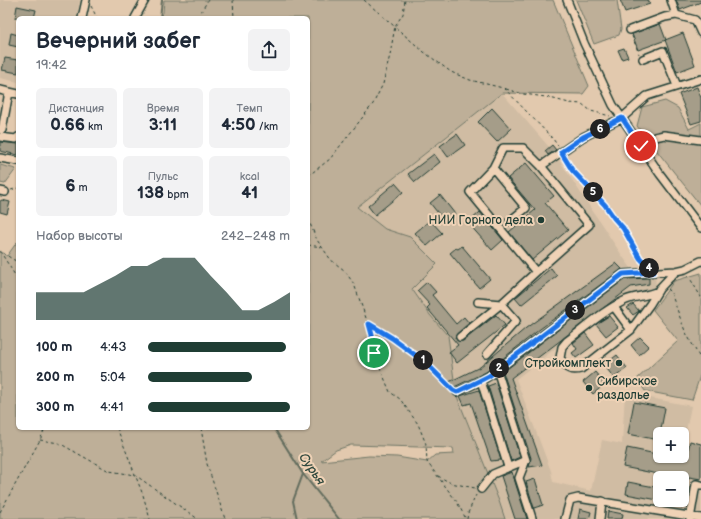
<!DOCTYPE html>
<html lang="ru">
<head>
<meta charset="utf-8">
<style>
  :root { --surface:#fff; --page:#f2f2f3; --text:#1f2937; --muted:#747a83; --accent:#1f3d34 }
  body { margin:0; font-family:"Balsamiq Sans",sans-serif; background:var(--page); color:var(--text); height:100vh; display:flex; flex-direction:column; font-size:15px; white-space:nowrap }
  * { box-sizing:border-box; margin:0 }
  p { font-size:13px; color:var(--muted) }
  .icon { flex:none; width:22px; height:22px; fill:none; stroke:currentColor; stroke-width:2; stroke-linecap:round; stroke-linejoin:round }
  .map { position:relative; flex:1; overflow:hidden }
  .side { position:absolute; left:16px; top:16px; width:294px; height:414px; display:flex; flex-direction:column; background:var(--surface); border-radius:6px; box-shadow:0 1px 3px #0004 }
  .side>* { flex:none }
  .buttons { position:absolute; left:653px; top:427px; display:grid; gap:8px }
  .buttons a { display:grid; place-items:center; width:36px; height:36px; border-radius:6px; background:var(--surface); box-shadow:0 1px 3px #0004; font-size:20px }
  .pin { position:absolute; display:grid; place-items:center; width:34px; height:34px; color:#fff; margin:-17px; border:2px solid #fff; border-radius:50%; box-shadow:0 1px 4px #0007 }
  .km { position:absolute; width:20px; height:20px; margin:-10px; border-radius:50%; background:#222; color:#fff; font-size:11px; line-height:20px; text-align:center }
  .round { display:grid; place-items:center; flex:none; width:42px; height:42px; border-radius:6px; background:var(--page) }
  .overview { display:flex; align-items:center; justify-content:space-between; height:68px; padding:0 20px }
  h1 { font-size:22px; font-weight:700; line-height:30px }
  .metrics { display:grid; grid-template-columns:repeat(3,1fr); gap:6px; height:68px; padding:4px 20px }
  .metrics div { display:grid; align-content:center; border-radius:6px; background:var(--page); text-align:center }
  .metrics b { font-size:17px; font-weight:700 }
  .metrics small { font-size:11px; font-weight:400 }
  .metrics p { font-size:11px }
  .chart { height:112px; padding:8px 20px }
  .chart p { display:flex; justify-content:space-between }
  .chart svg { width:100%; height:72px; margin-top:4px; fill:var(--accent); opacity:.7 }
  ul { padding:0 20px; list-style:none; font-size:13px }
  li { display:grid; grid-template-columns:64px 48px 1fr; align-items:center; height:30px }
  li i { height:10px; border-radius:5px; background:var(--accent) }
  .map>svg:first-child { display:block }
  .built { fill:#d0bca3; fill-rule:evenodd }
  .green { fill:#beaf98; stroke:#6e7666; fill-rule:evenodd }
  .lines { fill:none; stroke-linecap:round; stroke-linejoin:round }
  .stream { stroke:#626c5d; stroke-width:2 }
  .building { fill:#a59d89; stroke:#1f3d34 }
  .minor-casing { stroke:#1f3d34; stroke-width:10 }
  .path { stroke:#1f3d34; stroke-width:1; stroke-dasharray:3 3; stroke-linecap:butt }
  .minor { stroke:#efd2b6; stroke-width:7 }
  .route-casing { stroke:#fff; stroke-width:8 }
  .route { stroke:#1a73e8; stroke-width:5 }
  .poi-dot { fill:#1f3d34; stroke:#efd2b6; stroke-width:1.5 }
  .labels { text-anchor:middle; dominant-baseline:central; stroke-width:4; stroke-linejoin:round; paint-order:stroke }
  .poi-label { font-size:12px; fill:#1f3d34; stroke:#efd2b6; text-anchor:end }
  .water-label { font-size:13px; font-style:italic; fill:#30493e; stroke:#efd2b6 }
</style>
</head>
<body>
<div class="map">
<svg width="701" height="519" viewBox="0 0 701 519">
  <rect width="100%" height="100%" fill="#e2c9ae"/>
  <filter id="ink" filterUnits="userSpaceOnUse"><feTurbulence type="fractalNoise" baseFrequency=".025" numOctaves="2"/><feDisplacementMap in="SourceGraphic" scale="8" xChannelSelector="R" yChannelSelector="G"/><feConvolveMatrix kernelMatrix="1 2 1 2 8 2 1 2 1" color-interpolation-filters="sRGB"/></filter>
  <g filter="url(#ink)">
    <path class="built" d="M0 0H80L77 18H18V82L0 78Z
      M502 93 549 147 552 145 558 152 555 154 623 257 634 272 655 270 656 290 642 294H632L623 296 516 379 551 471 553 482 591 491 602 440 622 444 625 393 691 406 684 441 701 444V519H505L499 501 456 394 448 336 430 315 412 289 410 237 385 229 357 207ZM660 434H682V456H660ZM660 478H682V500H660Z"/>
    <path class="green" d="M164 0H553L589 86 583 94 502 93 357 207 385 229 410 237 437 264 412 289 430 315 448 336 456 394 499 501 505 519H0V251L7 256 17 242 18 428H308V18H158L163 13ZM351 445 453 448 454 454 435 455 427 462 397 457 369 456 321 461 336 450Z
      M576 0H617L621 29 619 35 594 44Z
      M665 101 678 108 689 129 701 123V206L637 126 642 107Z
      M0 165 16 169 5 184 0 183Z
      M701 273V373L692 400 645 391 637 379 678 341 653 310 674 281Z"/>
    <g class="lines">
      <path class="stream" d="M160 18 162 0
        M274 428 303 474 339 519
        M297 519 293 501 303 474"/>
    </g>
    <path class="building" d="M620 0H648L650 4 625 12Z
      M676 0H701V2L680 10Z
      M17 6 36 10 34 18H15Z
      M660 24 666 40 638 50 632 34Z
      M11 33 18 35V47L9 45Z
      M683 33 695 65 677 72 665 40Z
      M624 48 628 57 622 59 618 50Z
      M5 58 18 60V73L2 70Z
      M697 87 701 98V121L691 124 679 94Z
      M492 108 511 129 497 142 478 122Z
      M457 134 465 145 448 157 440 146Z
      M0 142 18 144V155L0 151Z
      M552 145 556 150 548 155 545 151Z
      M434 154 440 162 415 182 408 174Z
      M526 163 554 196 545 203 568 230 532 260 509 232 535 210 508 178Z
      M395 183 403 192 375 215 368 206Z
      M440 195 455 214 445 222 430 203Z
      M2 200 10 202 7 214 0 212V201Z
      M480 212 503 240 492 250 468 223Z
      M430 220 442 233 427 246 415 233Z
      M462 246 490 279 479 288 450 253 456 248 458 249Z
      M616 263 622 269 540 329 486 372 452 388 449 382 480 367 526 328Z
      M551 268 557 276 521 305 515 298Z
      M649 278V284L631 287 511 378 542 465 529 467 531 458 503 372 625 279Z
      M427 282 436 292 432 295 456 324 464 317 469 323 456 335 455 338 458 341H463L496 315 505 325 457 363 449 352 458 345 427 308 430 305 417 291Z
      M633 304 639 311 633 315 627 308Z
      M609 316 618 327 606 336 596 324Z
      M585 333 594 345 576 358 572 353 577 349 573 343Z
      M640 337 649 346 639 355 631 345Z
      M617 355 627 368 614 378 604 365Z
      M595 372 605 384 593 394 583 382Z
      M496 383 520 457 511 461 488 386Z
      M479 390 501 460 491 461 471 403 464 405 460 396Z
      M634 402 665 408 659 440 628 434Z
      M690 441 701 444V479L689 477 688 480 623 467 627 448 686 460Z
      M512 472 516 485 527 519H515L501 476Z
      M535 479 543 505 534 508 526 482Z
      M628 482 660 488 658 500 626 494Z
      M580 509 591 512 589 519H578Z
      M608 511 623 514 622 519H607Z"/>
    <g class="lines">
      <defs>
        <path id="minor" d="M567 0 584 43 613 105 660 174 701 228
          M671 0 676 15 695 20 701 33
          M82 18 86 0
          M135 18 145 0
          M630 30 665 17 676 15
          M643 59 663 51 677 86
          M0 90 18 94
          M0 129 2 130 9 92
          M0 137 16 139 18 137
          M641 145 655 137 664 135 701 140
          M0 158 18 161
          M541 166 523 148H503L493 168 470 192 536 272 589 225 541 166 583 137 622 118 647 96 701 79
          M493 168 526 208 510 221
          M0 191 5 192
          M658 291C648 296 636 296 626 300 604 310 586 327 567 341L562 347 560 358C566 367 568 372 581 369L631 330 650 304 658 291 659 289 676 271
          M614 307 631 330
          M460 337 501 304 478 302
          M487 354 516 321 501 304 536 272
          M497 370 526 460 519 478 532 518
          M457 392 481 381
          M508 467 481 381 489 376 623 274 676 271 685 269 701 261
          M481 489 493 474 526 460
          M565 519 570 500 578 498 701 518
          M600 519 602 501
          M690 519 696 484 701 485"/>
      </defs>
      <use href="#minor" class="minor-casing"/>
      <path class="path" d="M233 0 234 18
        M364 0 424 52 451 72 470 80 503 88
        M91 6 97 18
        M200 18 201 12 208 0
        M632 36 639 54
        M504 88 553 139 558 146
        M506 89 523 94 546 97 569 103 582 104 591 111 610 116
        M565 157C576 175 592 188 605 204 611 212 616 219 622 226 632 238 636 254 647 266
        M308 176 330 159 373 104 383 84 390 55 395 26 403 14 405 0
        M11 190 18 188
        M308 219 317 240 331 260 344 270 354 284 372 335 374 353 390 392 400 399 418 424 426 444 427 462 457 502 466 519
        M308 245 322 247
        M0 251 18 280
        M3 253 14 260 18 261
        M688 275 701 297
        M667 289 671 293 685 331 701 360
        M369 324 392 338 426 363 451 388
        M117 428 143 495 150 519
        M201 428 207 464 225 519
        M40 440 59 443 109 471 135 475 198 519
        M438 476 451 483 475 488
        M0 512 40 440 45 428
        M467 519 468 513 476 495"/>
      <use href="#minor" class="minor"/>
    </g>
  </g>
  <g class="lines" filter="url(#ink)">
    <defs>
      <path id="route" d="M374 353 372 335 369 324 392 338 426 363 453 390 457 392 489 376 623 274 653 272 640 258 623 228 614 218 605 205 572 170 561 152 583 137 622 118 641 146"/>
    </defs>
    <use href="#route" class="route-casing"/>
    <use href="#route" class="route"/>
  </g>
  <g class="poi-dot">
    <circle cx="541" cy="220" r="4"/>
    <circle cx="619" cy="363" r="4"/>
    <circle cx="589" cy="388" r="4"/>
  </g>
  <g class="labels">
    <g class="poi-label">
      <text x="533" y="220">НИИ Горного дела</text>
      <text x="611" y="363">Стройкомплект</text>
      <text x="597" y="381" text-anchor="start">Сибирское<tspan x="597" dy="14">раздолье</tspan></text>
    </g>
    <g class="water-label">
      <text transform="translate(312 469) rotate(55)">Сурья</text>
    </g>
  </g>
</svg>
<div class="buttons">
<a>+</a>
<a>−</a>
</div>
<div class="pin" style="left:374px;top:353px;background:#1e9e55"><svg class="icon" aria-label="arrive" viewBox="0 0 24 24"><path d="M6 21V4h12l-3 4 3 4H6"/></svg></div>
<div class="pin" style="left:641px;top:146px;background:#d93025"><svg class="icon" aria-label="check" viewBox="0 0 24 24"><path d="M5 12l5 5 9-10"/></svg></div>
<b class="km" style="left:423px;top:360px">1</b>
<b class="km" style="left:499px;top:368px">2</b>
<b class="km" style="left:575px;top:310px">3</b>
<b class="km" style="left:649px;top:268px">4</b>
<b class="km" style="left:593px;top:192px">5</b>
<b class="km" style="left:600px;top:129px">6</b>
<section class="side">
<div class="overview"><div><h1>Вечерний забег</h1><p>19:42</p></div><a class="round"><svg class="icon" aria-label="share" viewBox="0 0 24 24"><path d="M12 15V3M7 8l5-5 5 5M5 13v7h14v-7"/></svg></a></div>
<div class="metrics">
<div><p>Дистанция</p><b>0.66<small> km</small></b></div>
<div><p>Время</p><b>3:11</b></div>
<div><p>Темп</p><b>4:50<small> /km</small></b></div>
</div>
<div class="metrics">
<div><b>6<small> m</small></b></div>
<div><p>Пульс</p><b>138<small> bpm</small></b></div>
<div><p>kcal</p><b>41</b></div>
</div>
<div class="chart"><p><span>Набор высоты</span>242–248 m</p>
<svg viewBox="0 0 160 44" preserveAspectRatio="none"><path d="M0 44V27L10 27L20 27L30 27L40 22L50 17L60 11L70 11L80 6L90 6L100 6L110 17L120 27L130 38L140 38L150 33L160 27V44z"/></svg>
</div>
<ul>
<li><b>100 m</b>4:43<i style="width:97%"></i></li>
<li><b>200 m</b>5:04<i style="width:73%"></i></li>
<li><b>300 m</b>4:41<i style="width:100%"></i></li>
</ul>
</section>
</div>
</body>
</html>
